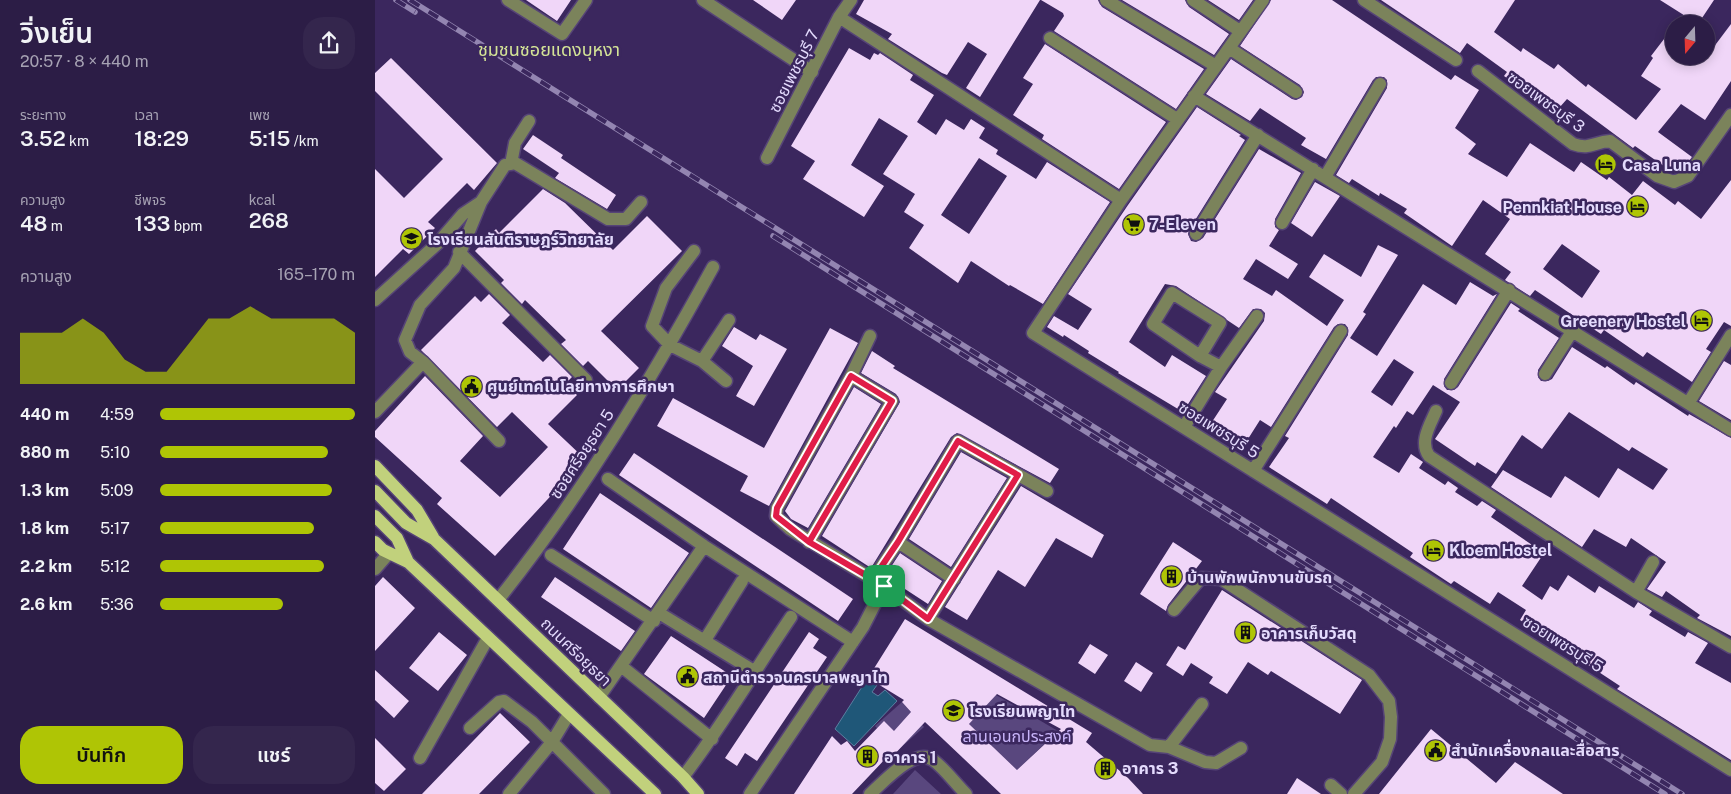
<!DOCTYPE html>
<html lang="th">
<head>
<meta charset="utf-8">
<style>
  :root { --surface:#2c1d46; --page:#34264d; --text:#f1f3f6; --muted:#a6a2b3; --line:#483b5f; --accent:#afc505 }
  body { margin:0; font-family:"Public Sans","Noto Sans Thai",sans-serif; background:var(--page); color:var(--text); height:100vh; display:flex; flex-direction:column; font-size:19px; white-space:nowrap }
  * { box-sizing:border-box; margin:0 }
  p { font-size:16px; color:var(--muted) }
  .icon { flex:none; width:28px; height:28px; fill:none; stroke:currentColor; stroke-width:2; stroke-linecap:round; stroke-linejoin:round }
  .map { position:relative; flex:1; overflow:hidden }
  .panel { display:flex; flex-direction:column; background:var(--surface); width:375px }
  .panel>* { flex:none }
  .needle { width:32px; rotate:199deg }
  .buttons { position:absolute; left:1290px; top:15px; display:grid; gap:10px }
  .buttons a { display:grid; place-items:center; width:50px; height:50px; border-radius:50%; background:var(--surface); box-shadow:0 2px 12px #0003,0 0 0 1px var(--line); font-size:25px }
  .pin { position:absolute; display:grid; place-items:center; width:42px; height:42px; color:#fff; margin:-21px; border-radius:10px; box-shadow:0 2px 8px #0006 }
  .round { display:grid; place-items:center; flex:none; width:52px; height:52px; border-radius:20px; background:var(--page) }
  .overview { display:flex; align-items:center; justify-content:space-between; height:85px; padding:0 20px }
  h1 { font-size:28px; font-weight:600; line-height:38px }
  .figures { display:grid; grid-template-columns:repeat(3,1fr); gap:8px; height:85px; padding:5px 20px }
  .figures div { display:grid; align-content:center }
  .figures b { font-size:21px; font-weight:600 }
  .figures small { font-size:14px; font-weight:400 }
  .figures p { font-size:14px }
  .chart { height:140px; padding:10px 20px }
  .chart p { display:flex; justify-content:space-between }
  .chart svg { width:100%; height:90px; margin-top:5px; fill:var(--accent); opacity:.7 }
  .cta { display:flex; gap:10px; margin-top:auto; padding:10px 20px }
  .cta a { flex:1; height:58px; border-radius:20px; background:var(--accent); color:#111; font-size:20px; font-weight:600; line-height:58px; text-align:center }
  .cta a+a { background:var(--page); color:var(--text) }
  ul { padding:0 20px; list-style:none; font-size:16px }
  li { display:grid; grid-template-columns:80px 60px 1fr; align-items:center; height:38px }
  li i { height:12px; border-radius:6px; background:var(--accent) }
  main { display:flex; flex:1; min-height:0 }
  .map>svg:first-child { display:block }
  .green { fill:#59477e }
  .water { fill:#1f5778; stroke:#5a7fa0 }
  .building { fill:#f0d6f8; fill-rule:evenodd }
  .lines { fill:none; stroke-linecap:round; stroke-linejoin:round }
  .minor-casing { stroke:#564477; stroke-width:15 }
  .major-casing { stroke:#564477; stroke-width:15 }
  .minor { stroke:#7b835b; stroke-width:12 }
  .major { stroke:#c1d17c; stroke-width:12 }
  .rail-casing { stroke:#9385b1; stroke-width:5.5 }
  .rail { stroke:#3b275e; stroke-width:4; stroke-dasharray:11; stroke-linecap:butt }
  .route-casing { stroke:#fff; stroke-width:10 }
  .route { stroke:#e11d48; stroke-width:6 }
  .labels { text-anchor:middle; dominant-baseline:central; stroke-width:5; stroke-linejoin:round; paint-order:stroke }
  .street-label { font-size:16px; fill:#e4dbfd; stroke:#3b275e }
  .poi-label { font-size:16px; font-weight:bold; fill:#e4dbfd; stroke:#3b275e; text-anchor:start }
  .park-label { font-size:16px; fill:#c8b4f9; stroke:#3b275e }
  .neighbourhood-label { font-size:18px; fill:#d4e497; stroke:#3b275e }
</style>
</head>
<body>
<main>
<section class="panel">
<div class="overview"><div><h1>วิ่งเย็น</h1><p>20:57 · 8 × 440 m</p></div><a class="round"><svg class="icon" aria-label="share" viewBox="0 0 24 24"><path d="M12 15V3M7 8l5-5 5 5M5 13v7h14v-7"/></svg></a></div>
<div class="figures">
<div><p>ระยะทาง</p><b>3.52<small> km</small></b></div>
<div><p>เวลา</p><b>18:29</b></div>
<div><p>เพซ</p><b>5:15<small> /km</small></b></div>
</div>
<div class="figures">
<div><p>ความสูง</p><b>48<small> m</small></b></div>
<div><p>ชีพจร</p><b>133<small> bpm</small></b></div>
<div><p>kcal</p><b>268</b></div>
</div>
<div class="chart"><p><span>ความสูง</span>165–170 m</p>
<svg viewBox="0 0 160 44" preserveAspectRatio="none"><path d="M0 44V19L10 19L20 19L30 12L40 19L50 32L60 38L70 38L80 25L90 12L100 12L110 6L120 12L130 12L140 12L150 12L160 19V44z"/></svg>
</div>
<ul>
<li><b>440 m</b>4:59<i style="width:100%"></i></li>
<li><b>880 m</b>5:10<i style="width:86%"></i></li>
<li><b>1.3 km</b>5:09<i style="width:88%"></i></li>
<li><b>1.8 km</b>5:17<i style="width:79%"></i></li>
<li><b>2.2 km</b>5:12<i style="width:84%"></i></li>
<li><b>2.6 km</b>5:36<i style="width:63%"></i></li>
</ul>
<div class="cta"><a>บันทึก</a><a>แชร์</a></div>
</section>
<div class="map">
<svg width="1356" height="794" viewBox="0 0 1356 794">
  <rect width="100%" height="100%" fill="#3b275e"/>
  <path class="green" d="M621 695 683 731 642 770 594 724Z
    M527 702 549 727 522 751 500 726Z
    M540 770 566 794H518Z"/>
  <path class="water" d="M492 679 502 685 497 692 503 696 510 690 522 701 479 746 460 729Z"/>
  <path class="building" d="M151 0H196L182 21Z
    M378 0H421L407 20Z
    M489 0H665L605 97 591 88 612 54 593 42 572 75 567 73 513 39 517 34 481 14Z
    M666 0H723L727 7 829 69 801 109 679 31 689 16 688 13Z
    M747 0H810L814 7 854 34 839 55Z
    M833 0H878L864 20Z
    M896 0H957L1076 80 1080 75 1104 90 1080 128 1101 144 1093 154 1132 177 1155 143 1199 172 1206 162 1232 180 1234 177 1257 195 1268 181 1300 205 1303 201 1326 219 1356 180V326L1349 322 1331 349 1336 352 1317 382 1272 352 1268 357 1229 330 1226 334 1160 290 1155 296 1130 280 1136 272 1110 254 1135 219 1108 200 1077 246 1029 213 1032 209 1005 193 1004 196 977 179 974 183 961 175 1012 88V80L1009 77H1001L998 80 951 159 926 145 931 138 885 108 875 121 831 94 856 59 917 99 921 100 927 97 929 92 925 85 865 46ZM1187 244 1225 271 1207 298 1168 269Z
    M1006 0H1140L1119 32 1146 52 1148 48 1179 69 1183 64 1211 87 1213 84 1261 120 1286 89 1266 76 1278 58 1276 56 1299 26V56H1332L1356 24V81L1330 120 1306 104 1283 132 1317 157 1308 169 1299 173 1260 146 1258 148 1192 99 1184 108 1154 84 1150 90 1129 76 1132 72 1092 43 1085 53Z
    M1285 0H1339L1323 24Z
    M670 44 791 122 744 189 667 139 669 135 638 115 658 84 648 78Z
    M474 48 495 60 499 53 503 55 505 53 538 75 535 80 559 95 542 122 561 135 571 119 589 130 596 119 610 128 604 138 623 150 621 154 661 179 672 162 735 202 668 304 635 285 634 286 596 261 583 283 534 248 549 225 529 212 540 194 508 174 533 136 504 118 476 165 509 186 489 217 428 179 440 161 416 146ZM604 158 632 176 594 234 566 215Z
    M16 58 122 163 99 190 92 183 53 222 60 228 34 254 28 249 0 277V169L29 198 68 159 0 91V73Z
    M822 107 866 135 864 136 870 140 814 230 813 234 816 241 821 242 828 238 884 149 926 173 900 219V227L904 230 894 246 923 264 913 279 881 259 868 279 897 296 901 290 952 326 969 300 934 277 949 254 986 277 1003 245 1023 255 988 312 991 314 975 338 1002 356 1048 284 1081 305 1095 282 1118 296 1122 294 1069 379V386L1072 390H1079L1083 387 1136 303 1145 309 1143 311 1184 338 1163 370V377L1166 381H1173L1177 379 1197 347 1230 368 1232 366 1259 385 1261 382 1313 416 1314 414 1356 438V636L1322 618 1325 615 1291 591 1287 597 1272 589 1291 562 1256 538 1251 547 1219 529 1207 547 1116 487 1128 470 1176 498 1190 476 1224 498 1243 468 1278 490 1293 469 1257 447 1254 451 1194 412 1167 449 1147 435 1121 474 1102 462 1100 466 1060 439 1085 402 1058 385 1038 415 1032 411 1021 428 1019 426 998 457 1024 473 1036 454 1048 462 1044 468 1070 485 1073 481 1083 488 1080 492 1102 506 1107 501 1121 510 1116 517 1169 553 1147 586 1167 600 1175 586 1183 591 1193 575 1220 593 1224 586 1259 608 1263 602 1277 611 1274 615 1310 637 1313 632 1333 643 1320 663 1356 683V760L1242 689 1245 686 1145 620 1151 610 1123 592 1115 604 1079 581 1076 584 1035 557 1038 553 956 498 952 504 894 467 914 438 910 436 973 335V328L970 324H963L959 327 896 427 885 420 866 450 833 428 852 399 840 392 889 321 890 313 886 309H878L864 328 801 286 790 284 754 342 790 367 797 355 831 376 808 412 743 373 744 372 713 353 714 351 689 335 688 337 672 327 679 316 703 330 717 309 693 294 753 205ZM1019 359 1039 372 1017 406 996 392Z
    M158 135 188 155 186 158 241 195 232 209 180 178 184 173 148 149Z
    M940 182 965 196 937 237 916 223Z
    M168 189 190 203 238 250 272 216 307 251 226 331 264 368 242 390 213 361 208 366 186 344 191 340 150 300 147 304 126 283 129 280 100 251 121 229 124 233Z
    M114 294 135 315 127 323 168 362 175 355 197 377 190 384 202 395 173 424 210 459 120 556 62 504 67 498 0 437V431L50 376 108 436 85 461 125 497 173 447 137 412 122 427 46 350 100 296 106 302Z
    M359 327 381 340 385 334 412 349 379 406 361 396 378 366 347 346Z
    M455 328 483 343 394 506 365 491 373 476 282 426 298 398 389 448Z
    M497 351 520 366 518 368 684 469 675 483 582 433 576 437 496 568 447 536 525 402 521 394 486 373Z
    M1349 361 1356 365V420L1324 401Z
    M479 387 506 404 433 528 416 519 410 511Z
    M586 452 632 478 576 567 534 539Z
    M259 453 478 599 463 621 244 475Z
    M646 486 729 535 717 558 681 538 650 587 623 570 592 620 570 607Z
    M225 493 314 553 276 608 188 549Z
    M798 542 827 561 793 605 791 611 765 594Z
    M525 553 567 581 553 604 510 576Z
    M8 577 40 608 0 651V586Z
    M180 577 260 631 246 651 166 597Z
    M847 590 987 680 965 714 896 671 893 675 873 662 852 694 834 683 838 677 816 663 808 676 791 665 803 646 810 650Z
    M530 619 717 733 711 742 753 778 768 794H626L550 722 515 759 513 756 477 794H419L457 736 466 745 472 741 480 751 509 721 519 731 536 712 527 702 529 700 493 678ZM622 694 686 729 642 770 594 724Z
    M64 632 92 655 63 691 34 668Z
    M434 632 444 639 438 648 452 657 382 761 370 753 362 766 350 758Z
    M296 636 357 676 329 718 269 674Z
    M715 644 733 655 720 674 703 663Z
    M761 662 778 673 766 692 749 681Z
    M0 670 34 701 19 718 0 700Z
    M125 713 155 742 104 794H47Z
    M1056 729 1121 783 1140 762 1188 794H1004Z
    M0 738 31 769 9 791 0 783Z
    M922 778 946 794H912Z"/>
  <g class="lines">
    <defs>
      <path id="minor" d="M133 0 187 34 211 0
        M328 0 437 72
        M731 0 841 66
        M818 0 865 31
        M888 0 746 200 658 333 1356 770
        M989 0 1081 60
        M464 17 746 200
        M675 38 802 119
        M854 48 921 92
        M1103 71 1198 144C1215 150 1219 142 1235 141L1282 176 1299 182 1313 176 1356 115
        M819 96 1356 430
        M392 158 464 17 476 0
        M136 164 140 143 154 121
        M950 177 1005 84
        M907 223 938 169
        M821 234 883 135
        M319 251 291 288 277 326 295 345 327 361 351 381
        M84 252 211 380
        M0 300 62 244 88 214 106 202
        M495 336 476 376 402 508 401 516 415 529 509 586 553 619 775 745 794 747 827 704
        M327 361 354 320
        M846 367 882 316
        M1170 374 1198 330
        M1076 383 1134 290
        M1314 402 1356 335
        M1061 411C1055 425 1044 442 1054 456L1261 592 1356 647
        M0 412 48 362
        M809 427 846 367 825 356 778 324 797 293 845 323 825 356
        M124 441 48 362 35 352 30 340 45 305 79 268 106 202 130 165 140 163 233 219H251L266 202
        M878 471 966 331
        M233 479 329 546 478 642
        M434 542 517 401 476 376
        M523 542 579 579
        M176 555 279 621
        M0 569 14 553
        M498 579 523 542 583 441 672 491
        M1261 592 1278 562
        M123 600C206 496 274 383 338 267
        M799 610 826 578 846 579 994 675 1014 701 1016 717 1015 739 1007 762 979 794
        M284 613 379 671
        M553 619 643 475
        M330 640 367 581
        M246 666 337 739
        M224 697 329 546
        M194 714 177 742 229 794
        M95 728 124 702 129 701 157 722 177 742 134 794
        M794 747 830 762 841 763 866 748
        M45 758 113 638
        M308 777C347 726 380 670 416 617
        M956 785 966 794
        M375 794 488 627 509 586
        M495 794C509 782 539 747 558 760 570 769 580 783 591 794"/>
      <path id="major" d="M0 466 42 510 58 537
        M0 491 31 523 59 539 308 777 323 794
        M0 516 22 538 33 562
        M0 542 8 550 33 562 280 794"/>
    </defs>
    <use href="#minor" class="minor-casing"/>
    <use href="#major" class="major-casing"/>
    <use href="#minor" class="minor"/>
    <use href="#major" class="major"/>
    <defs>
      <path id="rail" d="M21 0 40 12
        M35 0 1307 794
        M398 236 1290 794"/>
    </defs>
    <use href="#rail" class="rail-casing"/>
    <use href="#rail" class="rail"/>
  </g>
  <g class="lines">
    <defs>
      <path id="route" d="M509 586 553 619 643 475 583 441 523 542 498 579 434 542 517 401 476 376 402 508 401 516 434 542 509 586"/>
    </defs>
    <use href="#route" class="route-casing"/>
    <use href="#route" class="route"/>
  </g>
  <defs>
    <symbol id="hotel-disc" viewBox="-11 -11 22 22"><circle r="9.5" fill="#afc505" stroke="#3b275e"/><path d="M-6-4.5h1.5V1H6V5H4.5V3h-9V5H-6ZM-4 0a1.8 1.8 0 1 1 3.6 0ZM.5 0V-2.5h3Q6-2.5 6 0Z" fill="#111"/></symbol>
    <symbol id="supermarket-disc" viewBox="-11 -11 22 22"><circle r="9.5" fill="#afc505" stroke="#3b275e"/><path d="M-6-5.5h2.5l.6 2H6L4.5 2H-2.5L-4.4-4H-6ZM-1.5 3.2a1.3 1.3 0 1 0 .1 0ZM3 3.2a1.3 1.3 0 1 0 .1 0Z" fill="#111"/></symbol>
    <symbol id="school-disc" viewBox="-11 -11 22 22"><circle r="9.5" fill="#afc505" stroke="#3b275e"/><path d="M0-5L7-2L0 1L-7-2ZM-4 1L0 2.5L4 1V4Q0 6-4 4Z" fill="#111"/></symbol>
    <symbol id="civic-disc" viewBox="-11 -11 22 22"><circle r="9.5" fill="#afc505" stroke="#3b275e"/><path d="M-.6-6.5H3V-4.5H.6V-3L4-1V1h2V6H-6V1h2V-1L-.6-3ZM-1.2 2.5V6h2.4V2.5Z" fill="#111"/></symbol>
    <symbol id="building-disc" viewBox="-11 -11 22 22"><circle r="9.5" fill="#afc505" stroke="#3b275e"/><path d="M-4-6H4V6H1V3H-1V6H-4ZM-2.5-4.3h1.7v1.8h-1.7ZM.8-4.3h1.7v1.8H.8ZM-2.5-1h1.7V.8h-1.7ZM.8-1h1.7V.8H.8Z" fill="#111"/></symbol>
  </defs>
  <g fill-rule="evenodd">
    <use href="#hotel-disc" x="1218" y="152" width="25" height="25"/>
    <use href="#hotel-disc" x="1250" y="194" width="25" height="25"/>
    <use href="#supermarket-disc" x="746" y="212" width="25" height="25"/>
    <use href="#school-disc" x="24" y="226" width="25" height="25"/>
    <use href="#hotel-disc" x="1314" y="308" width="25" height="25"/>
    <use href="#civic-disc" x="84" y="374" width="25" height="25"/>
    <use href="#hotel-disc" x="1046" y="538" width="25" height="25"/>
    <use href="#building-disc" x="784" y="564" width="25" height="25"/>
    <use href="#building-disc" x="858" y="620" width="25" height="25"/>
    <use href="#civic-disc" x="300" y="664" width="25" height="25"/>
    <use href="#school-disc" x="566" y="698" width="25" height="25"/>
    <use href="#civic-disc" x="1048" y="738" width="25" height="25"/>
    <use href="#building-disc" x="480" y="744" width="25" height="25"/>
    <use href="#building-disc" x="718" y="756" width="25" height="25"/>
  </g>
  <g class="labels">
    <g class="street-label">
      <text transform="translate(419 71) rotate(-63)">ซอยเพชรบุรี 7</text>
      <text transform="translate(1171 102) rotate(36)">ซอยเพชรบุรี 3</text>
      <text transform="translate(844 430) rotate(32)">ซอยเพชรบุรี 5</text>
      <text transform="translate(207 454) rotate(-57)">ซอยศรีอยุธยา 5</text>
      <text transform="translate(1188 644) rotate(32)">ซอยเพชรบุรี 5</text>
      <text transform="translate(201 652) rotate(44)">ถนนศรีอยุธยา</text>
    </g>
    <g class="poi-label">
      <text x="1247" y="165">Casa Luna</text>
      <text x="1247" y="207" text-anchor="end">Pennkiat House</text>
      <text x="774" y="224">7-Eleven</text>
      <text x="52" y="239">โรงเรียนสันติราษฎร์วิทยาลัย</text>
      <text x="1311" y="321" text-anchor="end">Greenery Hostel</text>
      <text x="112" y="386">ศูนย์เทคโนโลยีทางการศึกษา</text>
      <text x="1074" y="550">Kloem Hostel</text>
      <text x="812" y="577">บ้านพักพนักงานขับรถ</text>
      <text x="886" y="633">อาคารเก็บวัสดุ</text>
      <text x="328" y="677">สถานีตำรวจนครบาลพญาไท</text>
      <text x="594" y="711">โรงเรียนพญาไท</text>
      <text x="1076" y="750">สำนักเครื่องกลและสื่อสาร</text>
      <text x="509" y="757">อาคาร 1</text>
      <text x="747" y="768">อาคาร 3</text>
    </g>
    <g class="park-label">
      <text x="642" y="736">ลานเอนกประสงค์</text>
    </g>
    <g class="neighbourhood-label">
      <text x="174" y="49">ชุมชนซอยแดงบุหงา</text>
    </g>
  </g>
</svg>
<div class="buttons">
<a><svg class="needle" viewBox="-14 -14 28 28"><path d="M0-13l5 13h-10z" fill="#e53935"/><path d="M0 13l5-13h-10z" fill="#a6a2b3"/></svg></a>
</div>
<div class="pin" style="left:509px;top:586px;background:#1e9e55"><svg class="icon" aria-label="arrive" viewBox="0 0 24 24"><path d="M6 21V4h12l-3 4 3 4H6"/></svg></div>
</div>
</main>
</body>
</html>
